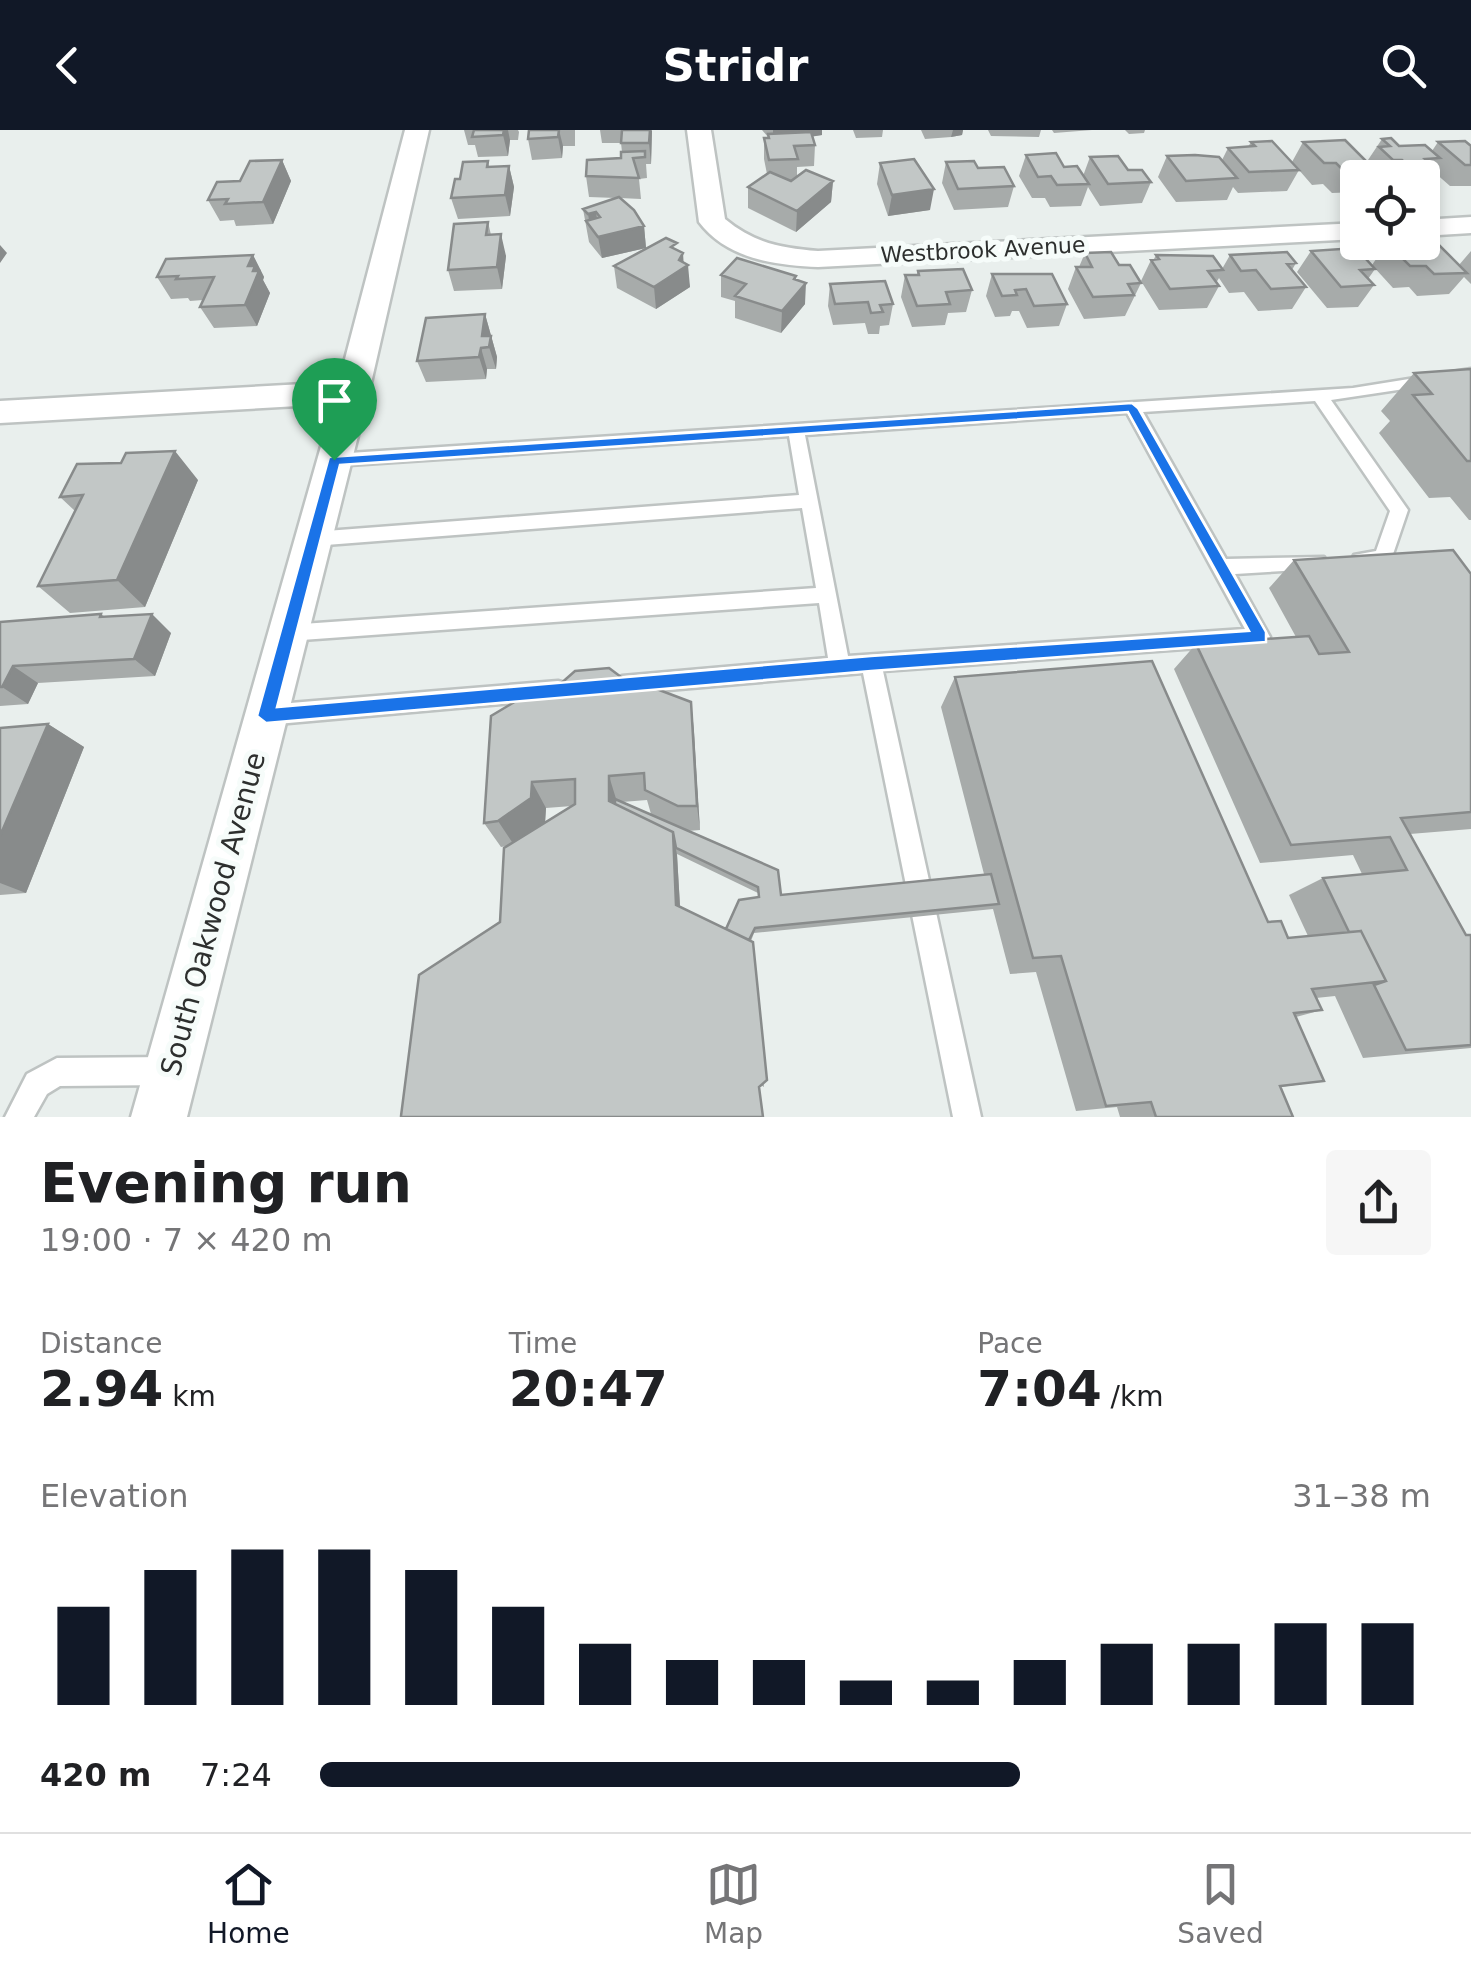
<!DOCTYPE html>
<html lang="en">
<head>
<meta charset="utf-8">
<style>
  :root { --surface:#fff; --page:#f6f6f6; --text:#202124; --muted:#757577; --line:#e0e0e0; --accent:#111827 }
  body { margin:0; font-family:"DejaVu Sans",sans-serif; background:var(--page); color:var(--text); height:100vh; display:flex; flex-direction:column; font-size:38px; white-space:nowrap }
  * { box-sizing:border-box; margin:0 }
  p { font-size:32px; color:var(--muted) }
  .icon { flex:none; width:55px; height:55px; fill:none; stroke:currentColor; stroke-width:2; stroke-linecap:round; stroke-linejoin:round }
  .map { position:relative; height:987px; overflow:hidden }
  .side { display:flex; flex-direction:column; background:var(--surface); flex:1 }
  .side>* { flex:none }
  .tools { position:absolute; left:1340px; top:30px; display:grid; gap:20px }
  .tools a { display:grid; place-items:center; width:100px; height:100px; border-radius:10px; background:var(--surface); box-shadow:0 5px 15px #0003; font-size:50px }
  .pin { position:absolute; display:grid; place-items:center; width:85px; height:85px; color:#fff; margin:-102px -42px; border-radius:50% 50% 50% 0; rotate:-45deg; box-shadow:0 0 10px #0007 }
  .pin .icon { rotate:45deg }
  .round { display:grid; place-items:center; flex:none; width:105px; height:105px; border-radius:10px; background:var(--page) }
  .head { display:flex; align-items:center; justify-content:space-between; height:170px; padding:0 40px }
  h1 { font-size:55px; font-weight:700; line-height:75px }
  .stats { display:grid; grid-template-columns:repeat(3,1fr); gap:15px; height:170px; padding:10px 40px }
  .stats div { display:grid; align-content:center }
  .stats b { font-size:50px; font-weight:700 }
  .stats small { font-size:28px; font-weight:400 }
  .stats p { font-size:28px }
  .chart { height:280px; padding:20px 40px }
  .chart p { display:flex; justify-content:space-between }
  .chart svg { width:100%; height:180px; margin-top:10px; stroke:var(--accent); stroke-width:6 }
  ul { padding:0 40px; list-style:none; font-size:32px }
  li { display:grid; grid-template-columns:160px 120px 1fr; align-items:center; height:75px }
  li i { height:25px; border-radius:12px; background:var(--accent) }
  header { display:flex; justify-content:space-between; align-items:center; height:130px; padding:0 40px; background:var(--accent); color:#fff; font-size:45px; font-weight:700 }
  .dock { display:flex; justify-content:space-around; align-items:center; height:140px; border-top:2px solid var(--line); background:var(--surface); font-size:28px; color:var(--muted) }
  .dock a { display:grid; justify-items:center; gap:5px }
  .dock .selected { color:var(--accent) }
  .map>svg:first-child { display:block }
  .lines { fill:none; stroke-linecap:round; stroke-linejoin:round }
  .lane-casing { stroke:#bec3c2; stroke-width:5 }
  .street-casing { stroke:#bec3c2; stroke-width:5 }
  .lane { fill:#fff; fill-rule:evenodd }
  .street { fill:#fff; fill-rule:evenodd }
  .wall { fill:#a7abaa; fill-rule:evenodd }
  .shaded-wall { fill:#888b8b }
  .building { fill:#c2c7c6; stroke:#888b8b; stroke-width:2.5 }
  .route { fill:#1a73e8; stroke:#fff; stroke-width:2.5; fill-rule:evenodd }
  .labels { text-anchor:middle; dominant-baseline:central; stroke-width:10; stroke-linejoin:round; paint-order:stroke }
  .far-street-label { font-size:22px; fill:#2d2f2e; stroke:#f6fcfa }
  .street-label { font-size:28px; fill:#2d2f2e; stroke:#f6fcfa }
</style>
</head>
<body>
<header><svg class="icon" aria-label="back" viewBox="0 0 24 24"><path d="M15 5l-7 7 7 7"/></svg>Stridr<svg class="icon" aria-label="search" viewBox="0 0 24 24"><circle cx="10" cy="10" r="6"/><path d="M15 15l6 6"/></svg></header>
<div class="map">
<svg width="1471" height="987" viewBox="0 0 1471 987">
  <rect width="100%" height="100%" fill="#e9efed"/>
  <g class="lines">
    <defs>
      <path id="lane" d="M1471 239V249L1331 270 1408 380 1390 433 1361 437 1352 430 1354 425 1376 421 1390 381 1315 271 1143 282 1226 429 1324 427 1326 432 1324 437 1317 439 1235 444 1270 507 1267 513 883 541 981 987H953L863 543 622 564 615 561 611 555 615 549 622 546 828 528 819 473 288 511 281 509 278 503 281 497 288 495 816 458 802 378 313 416 304 409 313 402 799 365 789 306 334 336 325 330 334 324 1353 258ZM1127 283 1245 499 848 526 805 305Z
        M558 551 565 553 569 560 565 567 558 569 266 595 258 592 255 585 258 578 266 575Z
        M169 927 179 931 183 941 179 951 169 955 60 956 47 964 34 987H5L27 944 57 928Z"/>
      <path id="street" d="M405 0H429L369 262 187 987H131L333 274 0 293V271L339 252Z
        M687 0H711L725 89C754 113 781 118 818 121L1358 93V109L818 137C774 135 727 129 699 92Z
        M1471 87V103L1422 106V90Z"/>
    </defs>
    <use href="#lane" class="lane-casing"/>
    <use href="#street" class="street-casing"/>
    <use href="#lane" class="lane"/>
    <use href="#street" class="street"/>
  </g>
  <path class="wall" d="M464 0H518L519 2 518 10H510L508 26 478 27 475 15H468Z
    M529 0H575V16H563L562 28 532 30 528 9Z
    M600 0H652L651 34H646L647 48 639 49 641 69 620 68 644 96 646 118 602 128 589 112 583 79 616 68 589 67 586 46 621 28 622 22 621 13H602Z
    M762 0H822V5L813 6 815 15 814 36 797 37V47L833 51 831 72 796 102 748 78V57L767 44 764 29V8L768 7Z
    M853 0H883L882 7 856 8Z
    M921 0H963L962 5 951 7 925 9Z
    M988 0H1041L1039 7 991 6Z
    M1052 0H1092L1054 3Z
    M1125 0H1145L1144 3 1129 4Z
    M1382 9 1399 16 1432 21 1438 12 1471 16V56H1450L1434 42 1422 59V48H1375L1373 46 1372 48H1358V62L1332 63 1323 54 1312 55 1299 40 1287 61 1238 63 1233 57 1227 70 1176 72 1158 47 1167 26 1222 30 1228 18 1248 17 1251 12 1292 32 1303 12 1368 33V30Z
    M1026 25 1064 37 1083 46 1090 27 1128 40 1151 52 1142 73 1100 76 1088 57 1081 76 1050 77 1045 68H1032L1019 46Z
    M282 30 291 51 273 94 236 96 234 90 220 91 208 70Z
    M488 31 489 37 509 36 514 57 510 86 458 89 451 68 460 49Z
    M946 32 978 38 1014 56 1008 77 954 80 942 53Z
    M880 33 930 80 888 86 877 54Z
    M488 92 491 105 506 126 502 159 454 161 448 140Z
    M1387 113 1459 135 1471 121V154L1464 147 1449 164 1417 166 1409 157 1393 158 1372 135Z
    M677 120 684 133 690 157 656 179 617 158 614 136Z
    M1311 121 1375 139 1368 149 1374 155 1358 177 1327 178 1297 142Z
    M1085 123 1119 135 1141 153 1125 186 1084 189 1068 159 1076 137H1079Z
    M253 125 264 147 263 150 270 163 257 196 214 198 200 177 203 170 190 171 188 168 171 169 157 147Z
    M1156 125 1222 139 1230 125 1296 133 1292 140 1306 157 1292 179 1258 181 1244 162 1229 163 1219 148 1216 153 1219 156 1207 178 1159 180 1141 151 1151 130 1154 129Z
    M918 141 972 160 966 182 948 183 945 195 912 197 901 167 905 145H917Z
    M992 144 1067 174 1059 196 1027 198 1019 181H1012L1010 186 995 187 986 166Z
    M721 145 795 149 805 174 781 203 735 188V171L721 167Z
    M830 154 893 174 889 195 880 196 879 204H868L865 193 833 195 828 176Z
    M485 184 497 227 496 239H487L486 249 426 252 417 231Z
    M1471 239V390H1469L1450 367 1429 368 1379 303 1390 291 1381 281 1414 243Z
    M198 350 145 477 70 483 38 456 75 381 60 367Z
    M1294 430 1471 444V699L1410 704 1466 805H1471V918L1363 928 1335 866 1316 868 1322 880 1296 887 1324 951 1281 957 1293 987H1120L1117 977 1076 981 1036 842 1010 844 993 779 754 803 751 811 764 957 500 792 507 716 501 717 484 693 558 556 625 550 647 555 691 572 700 700 688 701 781 765 984 744 941 577 955 547 1288 808 1308 806 1289 765 1323 748 1362 744 1353 725 1260 733 1174 539 1196 514 1296 507 1269 458ZM647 670 651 684 622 672ZM572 676 545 693 546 678ZM677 724 758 763V767L726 799 680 776Z
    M101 484 105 487 171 503 155 546 38 553 28 574 0 576V492Z
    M48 594 84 617 26 763 0 765V598Z"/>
  <path class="shaded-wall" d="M504 0H508L510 10 508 26 503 5Z
    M559 0 563 16 562 28 558 7Z
    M650 0 652 1 651 34 649 13Z
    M773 0H822V5L773 13Z
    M953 0H963L962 5 951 7Z
    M282 30 291 51 273 94 263 72Z
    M509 36 514 57 510 86 505 65Z
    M833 51 831 72 796 102 797 81Z
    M934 59 930 80 888 86 892 65Z
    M596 82 599 103 590 96 588 84Z
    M644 96 646 118 602 128 598 107Z
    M501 104 506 126 502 159 497 137Z
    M0 115 7 123 0 133Z
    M683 123 684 138 688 135 690 157 656 179 654 157Z
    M253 125 264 147 263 150 270 163 257 196 245 175 248 136Z
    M796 146 794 167 806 153 805 174 781 203 782 181Z
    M485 184 497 227 496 239 489 217 482 206Z
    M481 218 487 239 486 249 479 227Z
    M175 321 198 350 145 477 117 450Z
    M152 484 171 503 155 546 134 529Z
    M13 536 38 553 28 574 2 557Z
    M691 572 694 601 700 700 697 676Z
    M48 594 84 617 26 763 0 753V706Z
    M609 646 617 672 615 689 609 671Z
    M532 652 546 678 545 693 514 715 498 691Z
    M673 702 677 725 681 794 676 775Z"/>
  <path class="building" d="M474 0H504L503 5 472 7Z
    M529 0H559L558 7 528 9Z
    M622 0H650L649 13H621Z
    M811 2 815 15 794 16 798 29 769 30 764 8H769L768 4Z
    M1391 8 1399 16 1425 15 1440 28 1425 29 1436 39H1412L1402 30H1393L1379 17 1390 16 1382 9Z
    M1345 10 1376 41 1345 42 1336 33H1324L1303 12Z
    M1272 11 1299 40 1249 42 1228 18 1255 16 1251 12Z
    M1465 11 1471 16V35H1465L1438 12Z
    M645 21V27L633 28 639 48 586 46 587 30 621 28V22Z
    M1056 23 1064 37 1077 36 1089 54 1057 55 1051 46 1038 47 1026 25Z
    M1195 25 1219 27 1237 48 1186 51 1167 26Z
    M1118 26 1128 40H1142L1151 52 1108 54 1090 27Z
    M914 29 934 59 892 65 880 33Z
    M282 30 263 72 225 74 228 69 208 70 217 52 240 51 250 31Z
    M488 31 487 37 509 36 505 65 451 68 455 49H460L463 32Z
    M974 31 978 38 1004 37 1014 56 958 59 946 32Z
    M806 40 833 51 797 81 748 57 770 42 791 51Z
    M619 67 634 80 644 96 598 107 586 91 600 87 596 82 588 84 583 79Z
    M488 92 486 105 501 104 497 137 448 140 454 94Z
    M666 108 677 113 671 117 683 123 679 130 688 135 654 157 614 136Z
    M1387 113 1438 114 1467 143 1434 144 1426 136H1410Z
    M1356 118 1375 139 1360 140 1374 155 1341 157 1311 121Z
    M1111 122 1119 135H1130L1141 153 1128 154 1134 165 1093 167 1076 137H1092L1085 123Z
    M1287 122 1296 133 1287 134 1306 157 1271 159 1256 140 1241 141 1230 125Z
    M253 125 248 136H255L253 141H259L245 175 200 177 214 147 176 149 178 146 157 147 166 129Z
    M1156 125 1213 126 1223 140 1208 141 1219 156 1170 159 1151 130 1159 129Z
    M737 128 796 146 794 149 806 153 782 181 735 166 746 154 721 145Z
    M963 139 972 160 946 162 950 174 917 176 905 145H919L918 141Z
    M992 144H1052L1067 174 1034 176 1026 159 1015 160 1017 165 1002 166Z
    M885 151 893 174 880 175 883 182 871 183 868 172 835 174 830 154Z
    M485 184 482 206H491L489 217 481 218 479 227 417 231 426 188Z
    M1471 239V331H1467L1413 265 1432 264 1414 243Z
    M175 321 117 450 38 456 83 365 60 367 77 334 121 333 126 323Z
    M1453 420 1471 444V682L1401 688 1466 805H1471V915L1406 920 1374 855 1386 851 1361 801 1349 802 1323 748 1407 740 1390 707 1291 715 1196 514 1309 506 1319 524 1349 522 1294 430Z
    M101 484 100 487 152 484 134 529 13 536 2 557H0V492Z
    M1152 531 1268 792 1281 791 1288 808 1361 801 1386 851 1312 859 1322 880 1294 883 1324 951 1280 956 1293 987H1156L1151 972 1106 976 1061 826 1033 828 955 547Z
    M609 538 625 550 645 549 646 555 691 572 697 676H678L645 660 644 643 609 646V671L673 702 676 775 753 812 767 950 759 957 763 987H403L401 986 419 845 500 792 504 718 575 674V649L532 652 531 668 498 691 484 693 491 586 536 559 558 556 575 541Z
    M48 594 0 706V598Z
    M615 669 778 740 781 765 991 744 999 774 755 798 749 810 726 799 739 770 759 767 758 757 676 718 673 702 615 674Z"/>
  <path class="route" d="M1132 273 1138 278 1266 502V512L871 541 266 593 257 586 329 327ZM1128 282 1249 501 871 526 277 577 340 335Z"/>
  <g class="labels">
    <g class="far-street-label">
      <text transform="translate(983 120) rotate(-3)">Westbrook Avenue</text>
    </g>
    <g class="street-label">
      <text transform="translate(213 784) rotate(-75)">South Oakwood Avenue</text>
    </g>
  </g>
</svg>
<div class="tools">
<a><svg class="icon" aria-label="locate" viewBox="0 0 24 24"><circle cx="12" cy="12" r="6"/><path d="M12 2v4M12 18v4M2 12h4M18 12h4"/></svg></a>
</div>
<div class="pin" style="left:334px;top:330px;background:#1e9e55"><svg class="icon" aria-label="arrive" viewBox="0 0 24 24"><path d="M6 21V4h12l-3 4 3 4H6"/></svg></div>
</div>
<section class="side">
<div class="head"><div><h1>Evening run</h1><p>19:00 · 7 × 420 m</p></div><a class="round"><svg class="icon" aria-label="share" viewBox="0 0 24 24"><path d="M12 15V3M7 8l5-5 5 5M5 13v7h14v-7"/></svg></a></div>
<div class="stats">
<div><p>Distance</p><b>2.94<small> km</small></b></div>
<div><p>Time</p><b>20:47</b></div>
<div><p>Pace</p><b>7:04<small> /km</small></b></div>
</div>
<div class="chart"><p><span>Elevation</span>31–38 m</p>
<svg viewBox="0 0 160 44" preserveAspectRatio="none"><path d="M5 44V20M15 44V11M25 44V6M35 44V6M45 44V11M55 44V20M65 44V29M75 44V33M85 44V33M95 44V38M105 44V38M115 44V33M125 44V29M135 44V29M145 44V24M155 44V24"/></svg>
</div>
<ul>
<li><b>420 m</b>7:24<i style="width:63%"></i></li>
</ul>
</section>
<nav class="dock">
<a class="selected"><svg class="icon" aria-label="home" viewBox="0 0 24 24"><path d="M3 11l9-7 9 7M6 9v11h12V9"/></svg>Home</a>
<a><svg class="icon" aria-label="map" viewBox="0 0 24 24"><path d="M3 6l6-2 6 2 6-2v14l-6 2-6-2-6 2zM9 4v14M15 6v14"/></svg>Map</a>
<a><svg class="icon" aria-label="saved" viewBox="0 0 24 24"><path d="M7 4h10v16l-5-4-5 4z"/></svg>Saved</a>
</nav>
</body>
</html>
